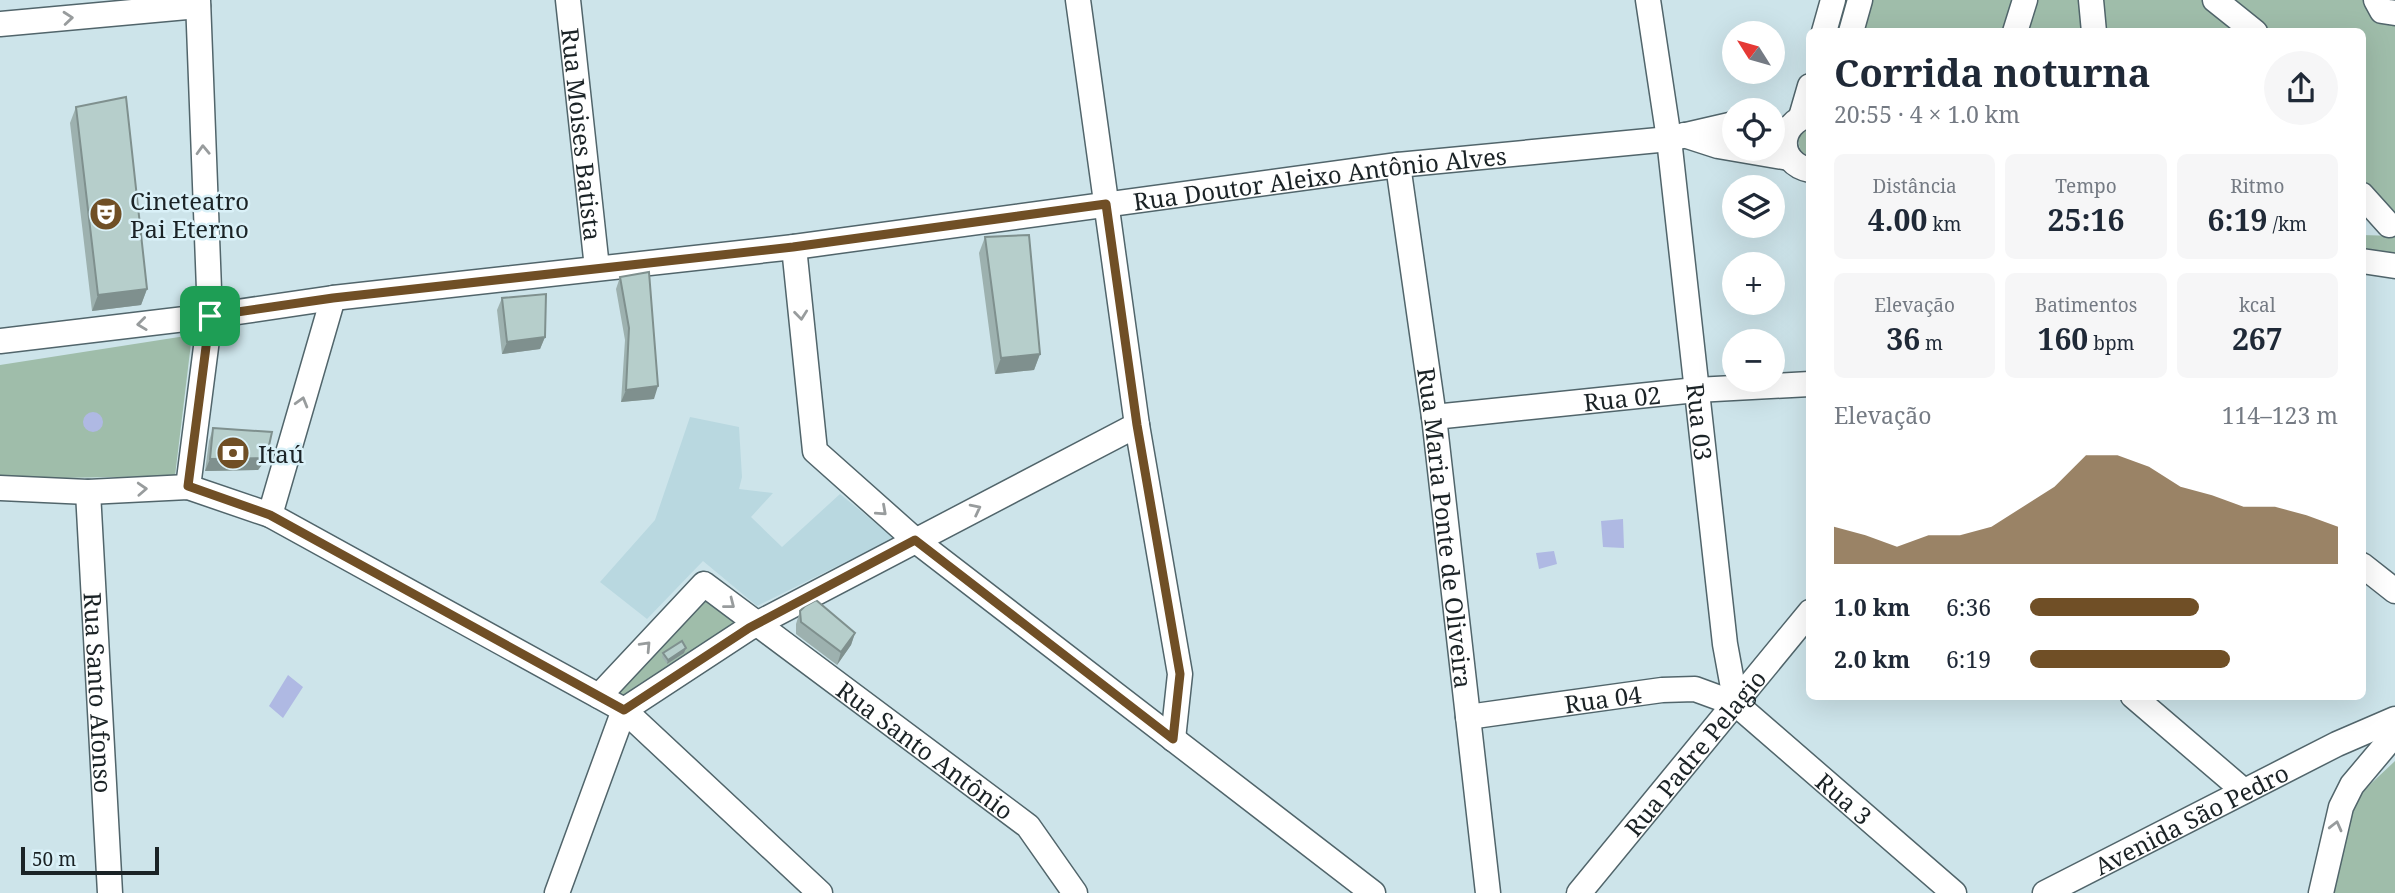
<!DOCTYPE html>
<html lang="pt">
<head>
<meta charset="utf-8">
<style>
  :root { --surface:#fff; --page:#f6f6f7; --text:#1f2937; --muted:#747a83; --accent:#704f26 }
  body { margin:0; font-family:"Noto Serif",serif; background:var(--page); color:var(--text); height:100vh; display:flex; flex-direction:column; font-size:26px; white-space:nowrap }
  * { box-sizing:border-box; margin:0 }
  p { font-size:23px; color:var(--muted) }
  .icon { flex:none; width:38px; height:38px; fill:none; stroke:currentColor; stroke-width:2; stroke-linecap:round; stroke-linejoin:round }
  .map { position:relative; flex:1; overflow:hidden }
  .panel { position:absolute; left:1806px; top:28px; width:560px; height:672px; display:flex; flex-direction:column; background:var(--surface); border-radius:10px; box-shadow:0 7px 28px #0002 }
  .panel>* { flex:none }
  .needle { width:46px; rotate:307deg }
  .controls { position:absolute; left:1722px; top:21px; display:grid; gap:14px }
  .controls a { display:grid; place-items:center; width:63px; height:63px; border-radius:50%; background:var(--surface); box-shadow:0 7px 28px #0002; font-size:35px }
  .scale { position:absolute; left:21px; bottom:18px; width:138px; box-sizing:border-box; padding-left:7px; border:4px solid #1b2326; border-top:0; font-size:19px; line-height:24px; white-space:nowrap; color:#1b2326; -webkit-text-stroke:5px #daf1f8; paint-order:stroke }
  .pin { position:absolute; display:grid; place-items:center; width:60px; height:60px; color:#fff; margin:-30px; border-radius:14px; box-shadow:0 4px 10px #0006 }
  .round { display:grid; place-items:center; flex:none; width:74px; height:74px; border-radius:37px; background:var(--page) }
  .headline { display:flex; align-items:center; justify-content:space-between; height:119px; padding:0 28px }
  h1 { font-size:38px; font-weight:700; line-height:52px }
  .figures { display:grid; grid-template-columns:repeat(3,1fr); gap:10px; height:119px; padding:7px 28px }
  .figures div { display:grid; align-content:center; border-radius:10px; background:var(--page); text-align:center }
  .figures b { font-size:30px; font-weight:700 }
  .figures small { font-size:19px; font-weight:400 }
  .figures p { font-size:19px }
  .chart { height:196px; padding:14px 28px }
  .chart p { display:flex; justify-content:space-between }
  .chart svg { width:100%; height:126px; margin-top:7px; fill:var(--accent); opacity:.7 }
  ul { padding:0 28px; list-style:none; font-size:23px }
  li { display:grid; grid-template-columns:112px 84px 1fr; align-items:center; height:52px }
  li i { height:18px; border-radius:9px; background:var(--accent) }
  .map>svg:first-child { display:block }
  .built { fill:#b9d8e0 }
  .green { fill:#9fbdaa }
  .water { fill:#afb9e3 }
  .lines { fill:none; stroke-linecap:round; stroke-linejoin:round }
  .minor-casing { stroke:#51656b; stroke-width:27 }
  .minor { stroke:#fff; stroke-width:24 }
  .wall { fill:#9db1af }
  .shaded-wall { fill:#7f908e }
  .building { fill:#b6cecb; stroke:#7f908e; stroke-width:2 }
  .oneway { stroke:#989c9d }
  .route-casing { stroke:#fff; stroke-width:14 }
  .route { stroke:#704f26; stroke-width:9 }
  .labels { text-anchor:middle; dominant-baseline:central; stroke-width:5; stroke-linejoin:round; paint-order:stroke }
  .street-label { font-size:24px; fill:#1b2326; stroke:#daf1f8 }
  .poi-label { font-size:24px; fill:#1b2326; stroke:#daf1f8; text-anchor:start }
</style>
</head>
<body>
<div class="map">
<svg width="2395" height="893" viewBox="0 0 2395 893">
  <rect width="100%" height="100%" fill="#cde4ea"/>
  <path class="built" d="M690 417 739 427 742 477 739 489 773 493 751 517 782 547 840 494 894 538 757 606 703 561 647 619 600 582 655 520Z"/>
  <path class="green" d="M1872 0H2395V216H2363L2362 32H1863Z
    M1809 127V157L1801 151C1796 139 1799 134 1809 127Z
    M2362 235 2395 236V257L2363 253Z
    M192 335 175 476 0 479V365Z
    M705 588 752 624 623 707 602 696Z
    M2395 761V893H2328L2344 809Z"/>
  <path class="water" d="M83 422a10 10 0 1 1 20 0a10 10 0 1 1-20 0Z
    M1623 519 1624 548 1603 547 1601 521Z
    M1554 551 1557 564 1539 569 1536 553Z
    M288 675 303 687 283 718 269 706Z"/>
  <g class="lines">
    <defs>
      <g id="minor">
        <path id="s1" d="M568 0 597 268"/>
        <path d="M1078 0 1137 425 1180 674 1173 739"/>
        <path id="s2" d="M1648 0 1669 139 1725 644 1736 704"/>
        <path d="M2091 0 2094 32"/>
        <path d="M2215 0 2255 32"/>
        <path d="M2376 0 2382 11 2395 13"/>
        <path d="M0 24 198 6"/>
        <path d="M1824 32 1833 0"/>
        <path d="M1851 32 1860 0"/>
        <path d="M2015 32 2025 0"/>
        <path d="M1810 115C1777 123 1776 163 1810 170"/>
        <path d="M1801 117 1810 86"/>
        <path d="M1684 135 1718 146 1789 158"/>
        <path id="s3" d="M1398 165 1434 417 1488 893"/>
        <path d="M2362 195 2389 225"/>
        <path d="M794 247 815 451 915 540 1373 893"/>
        <path d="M2362 261 2395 266"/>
        <path id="s4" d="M0 341 210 316 333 298 794 247 1398 165 1669 139 1734 124"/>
        <path id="s5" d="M1434 417 1696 390 1810 384"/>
        <path d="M188 487 210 316 198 0"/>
        <path d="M0 488 88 492 188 487 270 515 624 710 820 893"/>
        <path id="s6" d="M88 492 110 893"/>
        <path d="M270 515 333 298"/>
        <path d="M2362 565 2395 591"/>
        <path id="s7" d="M599 696 704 584 1028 826 1075 893"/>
        <path d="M2133 696 2244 791"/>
        <path d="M624 710 749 628 1137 425"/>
        <path id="s8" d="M1468 717 1662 690 1695 689 1736 704 1954 893"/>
        <path d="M557 893 624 710"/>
        <path id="s9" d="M1579 893 1810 612"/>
        <path id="s10" d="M2045 893 2337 744 2395 719"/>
        <path d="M2321 893 2341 807 2352 785 2395 734"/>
      </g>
    </defs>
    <use href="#minor" class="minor-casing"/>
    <use href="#minor" class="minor"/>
  </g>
  <path class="wall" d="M76 107 147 289 141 305 92 311 70 123Z
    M985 237 1040 354 1034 370 995 374 979 253Z
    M620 277 654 399 621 402 625 340 616 289Z
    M502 298 545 337 540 349 502 354 497 310Z
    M213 428 264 462 258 470 205 471 209 441Z
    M800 611 855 633 851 645 837 665 796 634V624Z
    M663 653H684L667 664 662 657Z"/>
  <path class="shaded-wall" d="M147 289 141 305 92 311 98 295Z
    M545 337 540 349 502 354 507 342Z
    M1040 354 1034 370 995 374 1001 358Z
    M658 386 654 399 621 402 626 390Z
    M268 450 264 462 258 470 205 471 210 459Z
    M855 633 851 645 837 665 841 652Z
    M686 648 684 653 667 664 668 660Z"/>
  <path class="building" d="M126 97 147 289 98 295 76 107Z
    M1029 235 1040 354 1001 358 985 237Z
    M649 272 658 386 626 390 629 328 620 277Z
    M546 294 545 337 507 342 502 298Z
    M213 428 272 432 268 450 263 458 210 459Z
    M816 600 855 633 841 652 801 622 800 611 805 606Z
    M682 641 686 648 668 660 663 653Z"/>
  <defs><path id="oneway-chevron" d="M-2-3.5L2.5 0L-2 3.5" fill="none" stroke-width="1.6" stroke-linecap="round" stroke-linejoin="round" transform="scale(1.75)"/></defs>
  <g class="oneway">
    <use href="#oneway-chevron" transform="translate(68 18) rotate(-5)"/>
    <use href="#oneway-chevron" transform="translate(203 150) rotate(-92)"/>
    <use href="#oneway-chevron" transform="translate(801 315) rotate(84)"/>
    <use href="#oneway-chevron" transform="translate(142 324) rotate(173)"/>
    <use href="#oneway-chevron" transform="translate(302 402) rotate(-74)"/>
    <use href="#oneway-chevron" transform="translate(142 489) rotate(-3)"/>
    <use href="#oneway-chevron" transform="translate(976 509) rotate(-27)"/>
    <use href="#oneway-chevron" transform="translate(882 511) rotate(42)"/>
    <use href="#oneway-chevron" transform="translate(730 604) rotate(38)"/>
    <use href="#oneway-chevron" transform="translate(646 646) rotate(-47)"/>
    <use href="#oneway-chevron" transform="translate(2336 826) rotate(-76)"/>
  </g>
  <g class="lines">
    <defs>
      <path id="route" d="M1106 204 1137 425 1180 674 1173 739 915 540 749 628 624 710 270 515 188 486 210 316 333 298 793 247Z"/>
    </defs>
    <use href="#route" class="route-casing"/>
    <use href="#route" class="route"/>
  </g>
  <defs>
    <symbol id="theatre-disc" viewBox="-11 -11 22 22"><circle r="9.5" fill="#704f26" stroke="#daf1f8"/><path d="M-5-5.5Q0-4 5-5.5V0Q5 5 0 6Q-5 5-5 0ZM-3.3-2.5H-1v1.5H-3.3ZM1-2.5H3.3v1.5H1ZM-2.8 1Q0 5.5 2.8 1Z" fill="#fff"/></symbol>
    <symbol id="bank-disc" viewBox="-11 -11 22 22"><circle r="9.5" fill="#704f26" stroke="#daf1f8"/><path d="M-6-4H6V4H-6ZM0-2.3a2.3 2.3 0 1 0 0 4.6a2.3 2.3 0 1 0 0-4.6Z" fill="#fff"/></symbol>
  </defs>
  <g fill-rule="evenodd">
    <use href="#theatre-disc" x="87" y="195" width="38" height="38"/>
    <use href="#bank-disc" x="214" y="434" width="38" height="38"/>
  </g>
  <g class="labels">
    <g class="street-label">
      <text stroke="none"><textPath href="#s1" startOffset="135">Rua Moises Batista</textPath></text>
      <text stroke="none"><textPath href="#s4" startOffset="1330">Rua Doutor Aleixo Antônio Alves</textPath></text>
      <text stroke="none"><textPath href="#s5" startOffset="189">Rua 02</textPath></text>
      <text stroke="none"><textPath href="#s2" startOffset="425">Rua 03</textPath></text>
      <text stroke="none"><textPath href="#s3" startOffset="366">Rua Maria Ponte de Oliveira</textPath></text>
      <text stroke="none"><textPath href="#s6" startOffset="201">Rua Santo Afonso</textPath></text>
      <text stroke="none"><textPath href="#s8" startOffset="136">Rua 04</textPath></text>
      <text stroke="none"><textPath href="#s7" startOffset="430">Rua Santo Antônio</textPath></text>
      <text stroke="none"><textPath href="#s9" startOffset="182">Rua Padre Pelagio</textPath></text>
      <text stroke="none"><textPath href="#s8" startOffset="416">Rua 3</textPath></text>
      <text stroke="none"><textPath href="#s10" startOffset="164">Avenida São Pedro</textPath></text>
    </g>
    <g class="poi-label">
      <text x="130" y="200">Cineteatro<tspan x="130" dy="28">Pai Eterno</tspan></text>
      <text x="258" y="453">Itaú</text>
    </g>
  </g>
</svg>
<div class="controls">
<a><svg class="needle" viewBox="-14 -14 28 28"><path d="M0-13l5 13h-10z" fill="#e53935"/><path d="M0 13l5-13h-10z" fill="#747a83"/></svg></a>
<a><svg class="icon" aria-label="locate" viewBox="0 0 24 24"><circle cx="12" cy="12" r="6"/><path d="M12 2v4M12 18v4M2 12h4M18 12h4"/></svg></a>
<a><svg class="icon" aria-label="layers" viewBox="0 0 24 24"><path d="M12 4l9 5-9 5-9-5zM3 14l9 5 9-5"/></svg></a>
<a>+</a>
<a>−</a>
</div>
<div class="scale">50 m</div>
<div class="pin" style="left:210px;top:316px;background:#1e9e55"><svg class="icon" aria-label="arrive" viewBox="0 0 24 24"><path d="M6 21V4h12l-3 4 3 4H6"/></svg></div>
<section class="panel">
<div class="headline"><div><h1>Corrida noturna</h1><p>20:55 · 4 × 1.0 km</p></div><a class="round"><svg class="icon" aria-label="share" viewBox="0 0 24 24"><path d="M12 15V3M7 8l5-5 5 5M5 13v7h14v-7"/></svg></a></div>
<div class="figures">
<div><p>Distância</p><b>4.00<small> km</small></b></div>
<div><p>Tempo</p><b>25:16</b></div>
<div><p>Ritmo</p><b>6:19<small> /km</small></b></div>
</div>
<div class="figures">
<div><p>Elevação</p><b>36<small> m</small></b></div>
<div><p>Batimentos</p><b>160<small> bpm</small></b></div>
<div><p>kcal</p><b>267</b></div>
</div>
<div class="chart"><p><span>Elevação</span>114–123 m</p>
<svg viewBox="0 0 160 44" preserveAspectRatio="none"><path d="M0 44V31L10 34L20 38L30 34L40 34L50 31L60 24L70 17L80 6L90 6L100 10L110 17L120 20L130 24L140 24L150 27L160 31V44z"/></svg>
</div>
<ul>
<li><b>1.0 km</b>6:36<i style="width:55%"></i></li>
<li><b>2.0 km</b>6:19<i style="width:65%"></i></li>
</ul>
</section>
</div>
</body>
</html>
